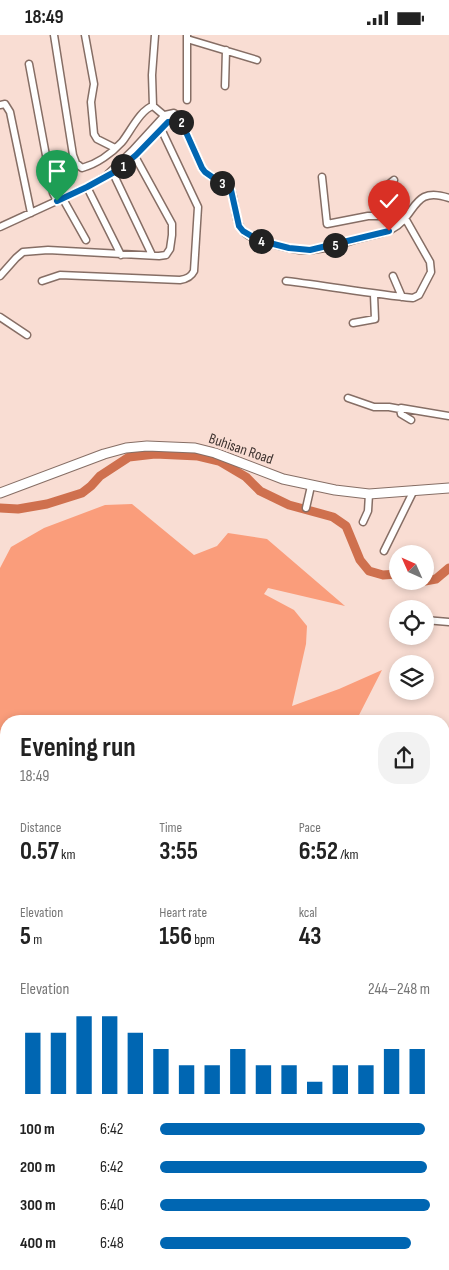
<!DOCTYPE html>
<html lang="en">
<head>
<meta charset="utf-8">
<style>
  :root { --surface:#fff; --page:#f2f2f2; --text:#222; --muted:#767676; --accent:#0066b2 }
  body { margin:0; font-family:"Sofia Sans Condensed",sans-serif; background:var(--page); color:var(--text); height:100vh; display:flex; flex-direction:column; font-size:19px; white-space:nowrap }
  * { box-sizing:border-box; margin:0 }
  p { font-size:16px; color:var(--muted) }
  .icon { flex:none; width:28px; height:28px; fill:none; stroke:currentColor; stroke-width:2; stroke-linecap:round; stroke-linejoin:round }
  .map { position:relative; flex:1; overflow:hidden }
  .side { position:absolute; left:0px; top:680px; width:450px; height:555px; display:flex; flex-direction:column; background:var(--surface); border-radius:20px 20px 0 0; box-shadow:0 2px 8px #0003 }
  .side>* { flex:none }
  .needle { width:32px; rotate:315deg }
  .controls { position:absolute; left:389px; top:510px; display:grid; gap:10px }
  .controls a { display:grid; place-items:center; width:45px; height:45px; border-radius:50%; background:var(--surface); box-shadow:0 2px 8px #0003; font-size:25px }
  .pin { position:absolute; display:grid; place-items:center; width:42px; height:42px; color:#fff; margin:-51px -21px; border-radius:50% 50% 50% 0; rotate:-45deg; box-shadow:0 0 5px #0007 }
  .pin .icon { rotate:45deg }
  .km { position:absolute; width:25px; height:25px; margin:-12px; border-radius:50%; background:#222; color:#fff; font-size:14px; line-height:25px; text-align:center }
  .round { display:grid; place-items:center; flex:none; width:52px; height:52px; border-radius:20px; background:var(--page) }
  .head { display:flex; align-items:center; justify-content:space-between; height:85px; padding:0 20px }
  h1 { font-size:28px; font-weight:700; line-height:38px }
  .metrics { display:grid; grid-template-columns:repeat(3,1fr); gap:8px; height:85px; padding:5px 20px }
  .metrics div { display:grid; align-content:center }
  .metrics b { font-size:25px; font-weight:700 }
  .metrics small { font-size:14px; font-weight:400 }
  .metrics p { font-size:14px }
  .chart { height:140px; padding:10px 20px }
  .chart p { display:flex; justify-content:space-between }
  .chart svg { width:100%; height:90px; margin-top:5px; stroke:var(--accent); stroke-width:6 }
  ul { padding:0 20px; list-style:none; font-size:16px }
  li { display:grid; grid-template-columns:80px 60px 1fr; align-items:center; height:38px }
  li i { height:12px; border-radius:6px; background:var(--accent) }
  .status { display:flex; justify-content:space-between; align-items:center; height:35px; padding:0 25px; background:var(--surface); direction:ltr }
  .status svg { height:14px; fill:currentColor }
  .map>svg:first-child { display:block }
  .green { fill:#fa9d7b }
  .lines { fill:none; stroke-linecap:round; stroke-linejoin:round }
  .river { stroke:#cf704e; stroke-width:9 }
  .street-casing { stroke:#866e65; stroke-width:9 }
  .secondary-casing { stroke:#866e65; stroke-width:11 }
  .street { stroke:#fff; stroke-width:6 }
  .secondary { stroke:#fff; stroke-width:9 }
  .route-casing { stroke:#fff; stroke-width:10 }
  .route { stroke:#0066b2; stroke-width:6 }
  .labels { text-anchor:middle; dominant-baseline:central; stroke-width:5; stroke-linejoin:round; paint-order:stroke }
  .street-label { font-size:15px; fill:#3c312e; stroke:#f9ddd3 }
</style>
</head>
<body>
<div class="status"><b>18:49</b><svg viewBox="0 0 49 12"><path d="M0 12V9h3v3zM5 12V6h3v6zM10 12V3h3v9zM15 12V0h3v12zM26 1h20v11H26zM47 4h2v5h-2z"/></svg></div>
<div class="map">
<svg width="449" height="1235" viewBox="0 0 449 1235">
  <rect width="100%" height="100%" fill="#f9ddd3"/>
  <path class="green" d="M132 469 194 520 217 511 228 498 267 504 345 571 268 553 264 559 294 575 307 591 306 609 292 671 339 654 382 635 356 686H6V1229H350L346 1235H0V533L11 512 44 493 105 470Z
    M444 985 449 989V1073L444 1081Z"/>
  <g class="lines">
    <path class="river" d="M0 473 18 474 47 469 82 458 91 451 100 441 129 422 155 419 198 421 219 426 246 442 260 456 289 470 333 482 346 491 360 525 369 536 383 540 398 539
      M425 546 436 544 449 533"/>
    <defs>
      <path id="street" d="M54 0 73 120 76 128 82 133C97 129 112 118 122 107 130 97 141 74 153 71
        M85 0 94 49 91 67 94 99 97 104 115 113
        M155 0 152 40 153 71 166 82
        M187 0V65
        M187 4 257 25
        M29 29 53 158 57 166
        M225 51 226 15
        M0 70 5 69 10 77 31 178
        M112 136 152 220
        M108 139 132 116 165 80 174 78 179 81 202 133 205 137 231 155C236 167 234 185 242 195 249 203 259 206 269 208 279 211 289 214 299 215 320 217 342 208 362 203 372 200 383 199 392 194 417 181 412 150 449 163
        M87 152 121 220
        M63 164 86 205
        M379 180 374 161 394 145
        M0 192 87 152 117 135 136 120 168 87 181 86
        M0 241 16 223 23 217 48 215 159 221 166 220 170 214 172 200V189L132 116
        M393 241 402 262
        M42 246 60 240 180 245C187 244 191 242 194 236L198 172 163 98 156 91
        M286 246C329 251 371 259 413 263L419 260 431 237 430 227 405 183 397 181H368L327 189 322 142
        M0 282 27 300
        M353 288 375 284 374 260
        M348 363 374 372H389L400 374
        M411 385 401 379 400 374 401 373 449 381
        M306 473 311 451
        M363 487 368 476 369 459
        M384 516 414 455
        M425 585 449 587
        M444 823 449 822
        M444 834 449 829
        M444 861 449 855
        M444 907 449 900
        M444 1122 449 1117
        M444 1149 449 1153
        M406 1235 409 1229"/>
      <path id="secondary" d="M0 458 104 419 126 413 147 411 195 413 215 418 283 444 335 455 369 459 449 453"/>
    </defs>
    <use href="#street" class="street-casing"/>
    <use href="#secondary" class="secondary-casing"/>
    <use href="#street" class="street"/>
    <use href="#secondary" class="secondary"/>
  </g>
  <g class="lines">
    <defs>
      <path id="route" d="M57 166 87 152 118 135 136 120 168 87 181 86 202 133 205 137 231 155 239 191 243 196 258 205 289 213 310 215 389 196"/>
    </defs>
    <use href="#route" class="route-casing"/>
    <use href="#route" class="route"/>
  </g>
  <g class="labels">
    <g class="street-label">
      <text transform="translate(241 414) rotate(19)">Buhisan Road</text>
    </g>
  </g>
</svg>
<div class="controls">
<a><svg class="needle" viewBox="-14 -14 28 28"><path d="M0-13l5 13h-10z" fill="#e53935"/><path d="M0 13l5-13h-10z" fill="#767676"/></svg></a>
<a><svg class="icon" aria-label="locate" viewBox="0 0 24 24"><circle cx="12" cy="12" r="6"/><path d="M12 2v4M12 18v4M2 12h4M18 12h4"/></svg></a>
<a><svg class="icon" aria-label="layers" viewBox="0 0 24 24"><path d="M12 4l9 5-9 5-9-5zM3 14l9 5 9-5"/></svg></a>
</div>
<div class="pin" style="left:57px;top:166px;background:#1e9e55"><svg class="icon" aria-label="arrive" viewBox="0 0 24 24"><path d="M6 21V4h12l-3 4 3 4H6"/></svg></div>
<div class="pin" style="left:389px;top:196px;background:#d93025"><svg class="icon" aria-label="check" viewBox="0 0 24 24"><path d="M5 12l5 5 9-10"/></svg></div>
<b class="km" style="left:123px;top:131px">1</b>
<b class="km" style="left:181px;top:87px">2</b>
<b class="km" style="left:222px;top:148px">3</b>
<b class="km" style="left:261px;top:206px">4</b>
<b class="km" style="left:335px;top:210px">5</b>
<section class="side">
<div class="head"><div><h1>Evening run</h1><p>18:49</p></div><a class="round"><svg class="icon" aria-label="share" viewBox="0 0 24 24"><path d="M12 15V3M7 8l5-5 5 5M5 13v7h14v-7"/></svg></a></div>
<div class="metrics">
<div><p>Distance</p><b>0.57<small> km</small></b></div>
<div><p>Time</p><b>3:55</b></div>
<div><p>Pace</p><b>6:52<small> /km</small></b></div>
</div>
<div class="metrics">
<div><p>Elevation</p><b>5<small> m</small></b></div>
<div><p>Heart rate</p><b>156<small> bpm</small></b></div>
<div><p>kcal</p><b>43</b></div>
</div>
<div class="chart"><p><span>Elevation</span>244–248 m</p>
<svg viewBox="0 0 160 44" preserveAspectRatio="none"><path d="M5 44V14M15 44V14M25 44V6M35 44V6M45 44V14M55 44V22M65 44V30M75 44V30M85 44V22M95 44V30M105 44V30M115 44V38M125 44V30M135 44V30M145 44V22M155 44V22"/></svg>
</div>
<ul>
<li><b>100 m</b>6:42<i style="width:98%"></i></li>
<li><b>200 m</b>6:42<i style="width:99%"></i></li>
<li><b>300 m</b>6:40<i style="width:100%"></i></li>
<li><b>400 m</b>6:48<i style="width:93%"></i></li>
</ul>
</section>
</div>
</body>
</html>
